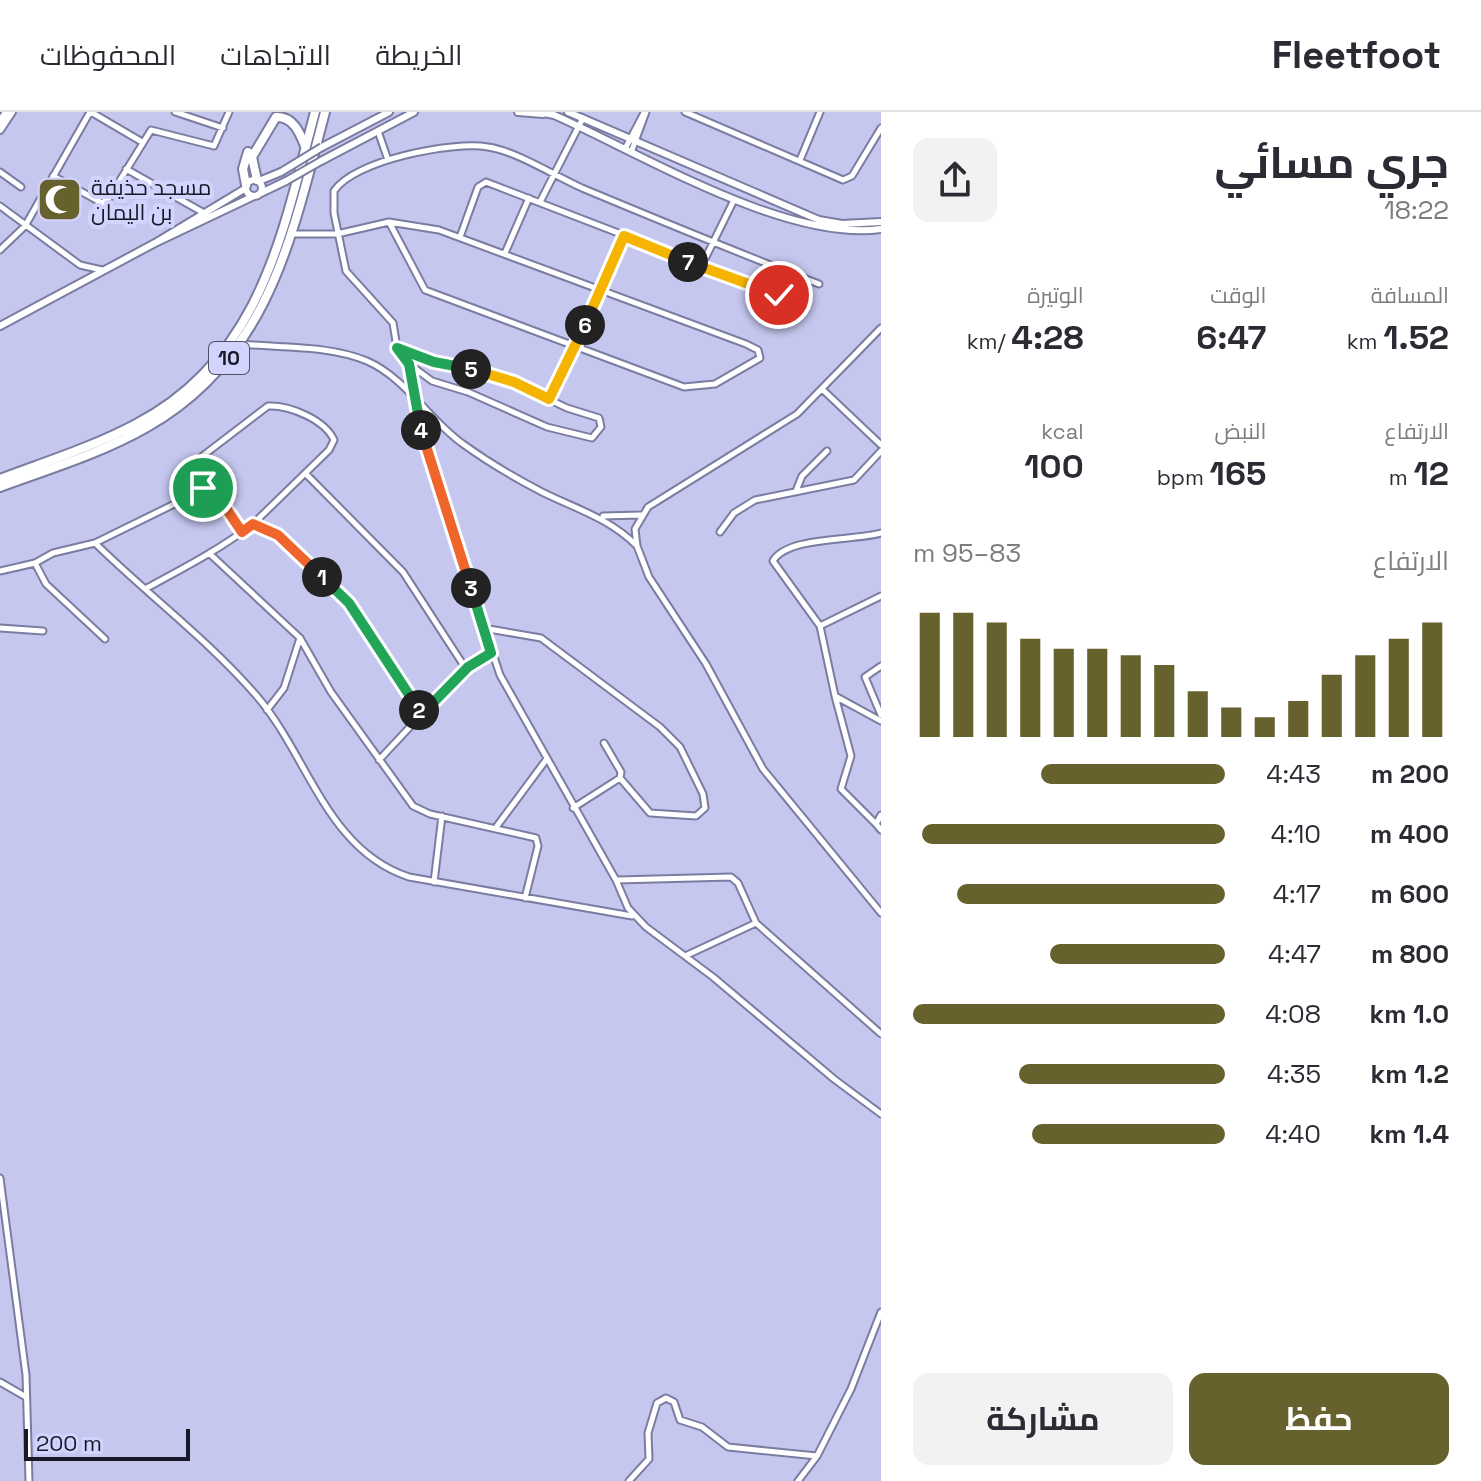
<!DOCTYPE html>
<html lang="ar">
<head>
<meta charset="utf-8">
<style>
  :root { --surface:#fff; --page:#f2f2f3; --text:#2b2b33; --muted:#7c7c81; --line:#e1e1e2; --accent:#67612d }
  body { margin:0; font-family:"Space Grotesk",Cairo,sans-serif; background:var(--page); color:var(--text); direction:rtl; height:100vh; display:flex; flex-direction:column; font-size:30px; white-space:nowrap }
  * { box-sizing:border-box; margin:0 }
  p { font-size:26px; color:var(--muted) }
  .icon { flex:none; width:44px; height:44px; fill:none; stroke:currentColor; stroke-width:2; stroke-linecap:round; stroke-linejoin:round }
  .map { position:relative; flex:1; overflow:hidden; direction:ltr }
  .sheet { display:flex; flex-direction:column; background:var(--surface); width:600px }
  .sheet>* { flex:none }
  .scale { position:absolute; left:24px; bottom:20px; width:166px; box-sizing:border-box; padding-left:8px; border:4px solid #181927; border-top:0; font-size:22px; line-height:28px; white-space:nowrap; color:#181927; -webkit-text-stroke:6px #d2d4fd; paint-order:stroke }
  .pin { position:absolute; display:grid; place-items:center; width:68px; height:68px; color:#fff; margin:-34px; border:4px solid #fff; border-radius:50%; box-shadow:0 2px 8px #0007 }
  .km { position:absolute; width:40px; height:40px; margin:-20px; border-radius:50%; background:#222; color:#fff; font-size:22px; line-height:40px; text-align:center }
  .round { display:grid; place-items:center; flex:none; width:84px; height:84px; border-radius:16px; background:var(--page) }
  .headline { display:flex; align-items:center; justify-content:space-between; height:136px; padding:0 32px }
  h1 { font-size:44px; font-weight:700; line-height:60px }
  .stats { display:grid; grid-template-columns:repeat(3,1fr); gap:12px; height:136px; padding:8px 32px }
  .stats div { display:grid; align-content:center }
  .stats b { font-size:34px; font-weight:700 }
  .stats small { font-size:22px; font-weight:400 }
  .stats p { font-size:22px }
  .chart { height:224px; padding:16px 32px }
  .chart p { display:flex; justify-content:space-between }
  .chart svg { width:100%; height:144px; margin-top:8px; stroke:var(--accent); stroke-width:6 }
  .primary-button { display:flex; gap:16px; margin-top:auto; padding:16px 32px }
  .primary-button a { flex:1; height:92px; border-radius:16px; background:var(--accent); color:#fff; font-size:32px; font-weight:700; line-height:92px; text-align:center }
  .primary-button a+a { background:var(--page); color:var(--text) }
  ul { padding:0 32px; list-style:none; font-size:26px }
  li { display:grid; grid-template-columns:128px 96px 1fr; align-items:center; height:60px }
  li i { height:20px; border-radius:10px; background:var(--accent) }
  header { display:flex; align-items:center; gap:48px; box-sizing:border-box; height:112px; padding:0 40px; background:var(--surface); border-bottom:2px solid var(--line) }
  header strong { font-size:38px }
  nav { display:flex; gap:44px; margin-inline-start:auto; font-size:28px }
  main { display:flex; flex:1; min-height:0 }
  .map>svg:first-child { display:block }
  .lines { fill:none; stroke-linecap:round; stroke-linejoin:round }
  .minor-casing { stroke:#7a7ca1; stroke-width:9 }
  .tertiary-casing { stroke:#7a7ca1; stroke-width:10 }
  .trunk-casing { stroke:#7a7ca1; stroke-width:12 }
  .minor { stroke:#fff; stroke-width:5 }
  .tertiary { stroke:#fff; stroke-width:6 }
  .trunk { stroke:#fff; stroke-width:8 }
  .tertiary-bridge-casing { stroke:#7a7ca1; stroke-width:10; stroke-linecap:butt }
  .tertiary-bridge { stroke:#fff; stroke-width:6 }
  .split-1-casing { stroke:#fff; stroke-width:16 }
  .split-2-casing { stroke:#fff; stroke-width:16 }
  .split-3-casing { stroke:#fff; stroke-width:16 }
  .split-4-casing { stroke:#fff; stroke-width:16 }
  .split-5-casing { stroke:#fff; stroke-width:16 }
  .split-6-casing { stroke:#fff; stroke-width:16 }
  .split-7-casing { stroke:#fff; stroke-width:16 }
  .split-8-casing { stroke:#fff; stroke-width:16 }
  .split-1 { stroke:#f0652b; stroke-width:10 }
  .split-2 { stroke:#22a559; stroke-width:10 }
  .split-3 { stroke:#22a559; stroke-width:10 }
  .split-4 { stroke:#f0652b; stroke-width:10 }
  .split-5 { stroke:#22a559; stroke-width:10 }
  .split-6 { stroke:#f5b400; stroke-width:10 }
  .split-7 { stroke:#f5b400; stroke-width:10 }
  .split-8 { stroke:#f5b400; stroke-width:10 }
  .labels { text-anchor:middle; dominant-baseline:central; stroke-width:8; stroke-linejoin:round; paint-order:stroke }
  .shield { fill:#d2d4fd; stroke:#505167; stroke-width:2 }
  .shield-label { font-size:20px; font-weight:bold; fill:#181927 }
  .poi-label { font-size:22px; fill:#181927; stroke:#d2d4fd; text-anchor:start }
</style>
</head>
<body>
<header>
<strong>Fleetfoot</strong>
<nav><a>الخريطة</a><a>الاتجاهات</a><a>المحفوظات</a></nav>
</header>
<main>
<section class="sheet">
<div class="headline"><div><h1>جري مسائي</h1><p>18:22</p></div><a class="round"><svg class="icon" aria-label="share" viewBox="0 0 24 24"><path d="M12 15V3M7 8l5-5 5 5M5 13v7h14v-7"/></svg></a></div>
<div class="stats">
<div><p>المسافة</p><b>1.52<small> km</small></b></div>
<div><p>الوقت</p><b>6:47</b></div>
<div><p>الوتيرة</p><b>4:28<small> /km</small></b></div>
</div>
<div class="stats">
<div><p>الارتفاع</p><b>12<small> m</small></b></div>
<div><p>النبض</p><b>165<small> bpm</small></b></div>
<div><p>kcal</p><b>100</b></div>
</div>
<div class="chart"><p><span>الارتفاع</span>83–95 m</p>
<svg viewBox="0 0 160 44" preserveAspectRatio="none"><path d="M5 44V6M15 44V6M25 44V9M35 44V14M45 44V17M55 44V17M65 44V19M75 44V22M85 44V30M95 44V35M105 44V38M115 44V33M125 44V25M135 44V19M145 44V14M155 44V9"/></svg>
</div>
<ul>
<li><b>200 m</b>4:43<i style="width:59%"></i></li>
<li><b>400 m</b>4:10<i style="width:97%"></i></li>
<li><b>600 m</b>4:17<i style="width:86%"></i></li>
<li><b>800 m</b>4:47<i style="width:56%"></i></li>
<li><b>1.0 km</b>4:08<i style="width:100%"></i></li>
<li><b>1.2 km</b>4:35<i style="width:66%"></i></li>
<li><b>1.4 km</b>4:40<i style="width:62%"></i></li>
</ul>
<div class="primary-button"><a>حفظ</a><a>مشاركة</a></div>
</section>
<div class="map">
<svg width="881" height="1369" viewBox="0 0 881 1369">
  <rect width="100%" height="100%" fill="#c5c7ef"/>
  <g class="lines">
    <defs>
      <path id="minor" d="M91 0 142 30
        M175 0 223 16
        M685 0 843 68 852 64 881 16
        M378 19 388 48
        M626 35 644 1
        M632 38 646 0
        M800 48 820 0
        M126 57 204 101
        M0 60 21 75
        M53 64 102 91 109 86 151 18 214 34 229 0
        M540 90 583 6
        M0 94 80 153 102 158
        M292 122H337L389 110 439 118 746 232 758 238 760 246 715 272 684 275 425 178 389 110
        M460 125 478 75 486 70 779 183
        M0 138 25 114 90 0
        M505 141 529 86
        M701 155 734 88
        M881 216 797 302 648 395 635 417 637 434 649 465 706 552 763 657 881 801
        M240 232C281 236 328 233 367 249 406 266 429 308 463 332 488 350 515 366 542 380 576 397 609 406 637 434
        M397 236 409 252 432 269 468 280 547 315 592 326 601 315 599 306 567 296 504 266 434 250 397 236 393 211 346 159 334 101V79C354 48 453 29 488 35 516 39 555 64 582 76 661 109 739 141 819 172
        M409 253 427 342 500 563 616 768 628 796 646 815 713 865 834 967 881 1002
        M822 277 881 333
        M549 287 624 124
        M306 362 403 460 466 557
        M796 379 802 364 827 339
        M603 404 641 403
        M253 412C329 443 377 537 422 602L379 648
        M720 420 734 401 755 388 854 368 881 339
        M881 421C855 429 787 424 773 449L820 514 835 584 881 609
        M95 431C147 482 207 527 255 582 308 642 326 738 409 765L632 804
        M210 442 300 526 331 580 413 694 430 702 536 726 538 734 525 786
        M0 459 35 451
        M145 477C182 457 219 438 253 412L329 338 334 328C325 308 290 293 268 294L200 346 201 359 242 420
        M820 514 881 484
        M0 516 43 519
        M483 516 541 526 660 615 680 635 703 682 705 696 696 704 650 701 620 666
        M105 527 46 472 35 451 53 441 95 431 211 374
        M881 554 865 565 881 603
        M835 584 851 644 841 677 876 712
        M267 598 284 576 300 526
        M422 602 468 555 491 541
        M573 696 620 666 621 660 604 631
        M881 703 876 712 881 718
        M497 714 546 648
        M617 768 731 765 738 771 756 811 881 922
        M434 770 442 704
        M685 844 756 811
        M0 1066 26 1263 29 1369
        M0 1270 26 1285
        M629 1369 649 1347 648 1321 657 1291 666 1286 674 1290 680 1308 702 1315 728 1335 817 1344 851 1277 881 1200
        M798 1369 817 1344"/>
      <path id="tertiary" d="M518 0 543 2
        M539 0 554 3C642 42 786 130 881 117
        M568 0 819 108 842 112 881 110
        M0 9 6 0
        M0 18 12 0
        M322 35 389 0
        M321 49 414 0
        M246 76a8 8 0 1 1 16 0a8 8 0 1 1-16 0Z
        M259 69 281 60
        M261 81 286 69
        M155 131 254 84
        M0 214 155 131 246 76"/>
      <path id="trunk" d="M257 68 252 45 276 5C293 4 300 21 305 34
        M246 73 243 57 248 40
        M0 367C45 350 93 335 136 312 261 247 282 123 315 0
        M0 375C49 357 102 341 147 315 269 246 292 124 325 0"/>
    </defs>
    <use href="#minor" class="minor-casing"/>
    <use href="#tertiary" class="tertiary-casing"/>
    <use href="#trunk" class="trunk-casing"/>
    <use href="#minor" class="minor"/>
    <use href="#tertiary" class="tertiary"/>
    <use href="#trunk" class="trunk"/>
    <defs>
      <path id="tertiary-bridge" d="M281 60 322 35
        M286 69 321 49"/>
    </defs>
    <use href="#tertiary-bridge" class="tertiary-bridge-casing"/>
    <use href="#tertiary-bridge" class="tertiary-bridge"/>
  </g>
  <g class="lines">
    <defs>
      <path id="split-1" d="M203 376 211 374 242 420 253 412 278 423 322 465"/>
      <path id="split-2" d="M322 465 349 491 419 598"/>
      <path id="split-3" d="M419 598 422 602 468 555 491 541 471 476"/>
      <path id="split-4" d="M421 318 471 476"/>
      <path id="split-5" d="M421 318 409 252 397 236 434 250 471 257"/>
      <path id="split-6" d="M471 257 514 270 549 287 585 213"/>
      <path id="split-7" d="M585 213 624 124 688 150"/>
      <path id="split-8" d="M688 150 779 183"/>
    </defs>
    <use href="#split-1" class="split-1-casing"/>
    <use href="#split-2" class="split-2-casing"/>
    <use href="#split-3" class="split-3-casing"/>
    <use href="#split-4" class="split-4-casing"/>
    <use href="#split-5" class="split-5-casing"/>
    <use href="#split-6" class="split-6-casing"/>
    <use href="#split-7" class="split-7-casing"/>
    <use href="#split-8" class="split-8-casing"/>
    <use href="#split-1" class="split-1"/>
    <use href="#split-2" class="split-2"/>
    <use href="#split-3" class="split-3"/>
    <use href="#split-4" class="split-4"/>
    <use href="#split-5" class="split-5"/>
    <use href="#split-6" class="split-6"/>
    <use href="#split-7" class="split-7"/>
    <use href="#split-8" class="split-8"/>
  </g>
  <defs>
    <symbol id="mosque-square" viewBox="-11 -11 22 22"><rect x="-9" y="-9" width="18" height="18" rx="4" fill="#67612d" stroke="#d2d4fd"/><path d="M3.5-4.9A6 6 0 1 0 3.5 4.9A5 5 0 1 1 3.5-4.9Z" fill="#fff"/></symbol>
  </defs>
  <g fill-rule="evenodd">
    <use href="#mosque-square" x="34" y="62" width="51" height="51"/>
  </g>
  <g class="labels">
    <rect class="shield" x="209" y="230" width="40" height="32" rx="6"/>
    <g class="shield-label">
      <text x="229" y="246">10</text>
    </g>
    <g class="poi-label">
      <text x="91" y="75">مسجد حذيفة<tspan x="91" dy="25">بن اليمان</tspan></text>
    </g>
  </g>
</svg>
<div class="scale">200 m</div>
<div class="pin" style="left:203px;top:376px;background:#1e9e55"><svg class="icon" aria-label="arrive" viewBox="0 0 24 24"><path d="M6 21V4h12l-3 4 3 4H6"/></svg></div>
<div class="pin" style="left:779px;top:183px;background:#d93025"><svg class="icon" aria-label="check" viewBox="0 0 24 24"><path d="M5 12l5 5 9-10"/></svg></div>
<b class="km" style="left:322px;top:465px">1</b>
<b class="km" style="left:419px;top:598px">2</b>
<b class="km" style="left:471px;top:476px">3</b>
<b class="km" style="left:421px;top:318px">4</b>
<b class="km" style="left:471px;top:257px">5</b>
<b class="km" style="left:585px;top:213px">6</b>
<b class="km" style="left:688px;top:150px">7</b>
</div>
</main>
</body>
</html>
